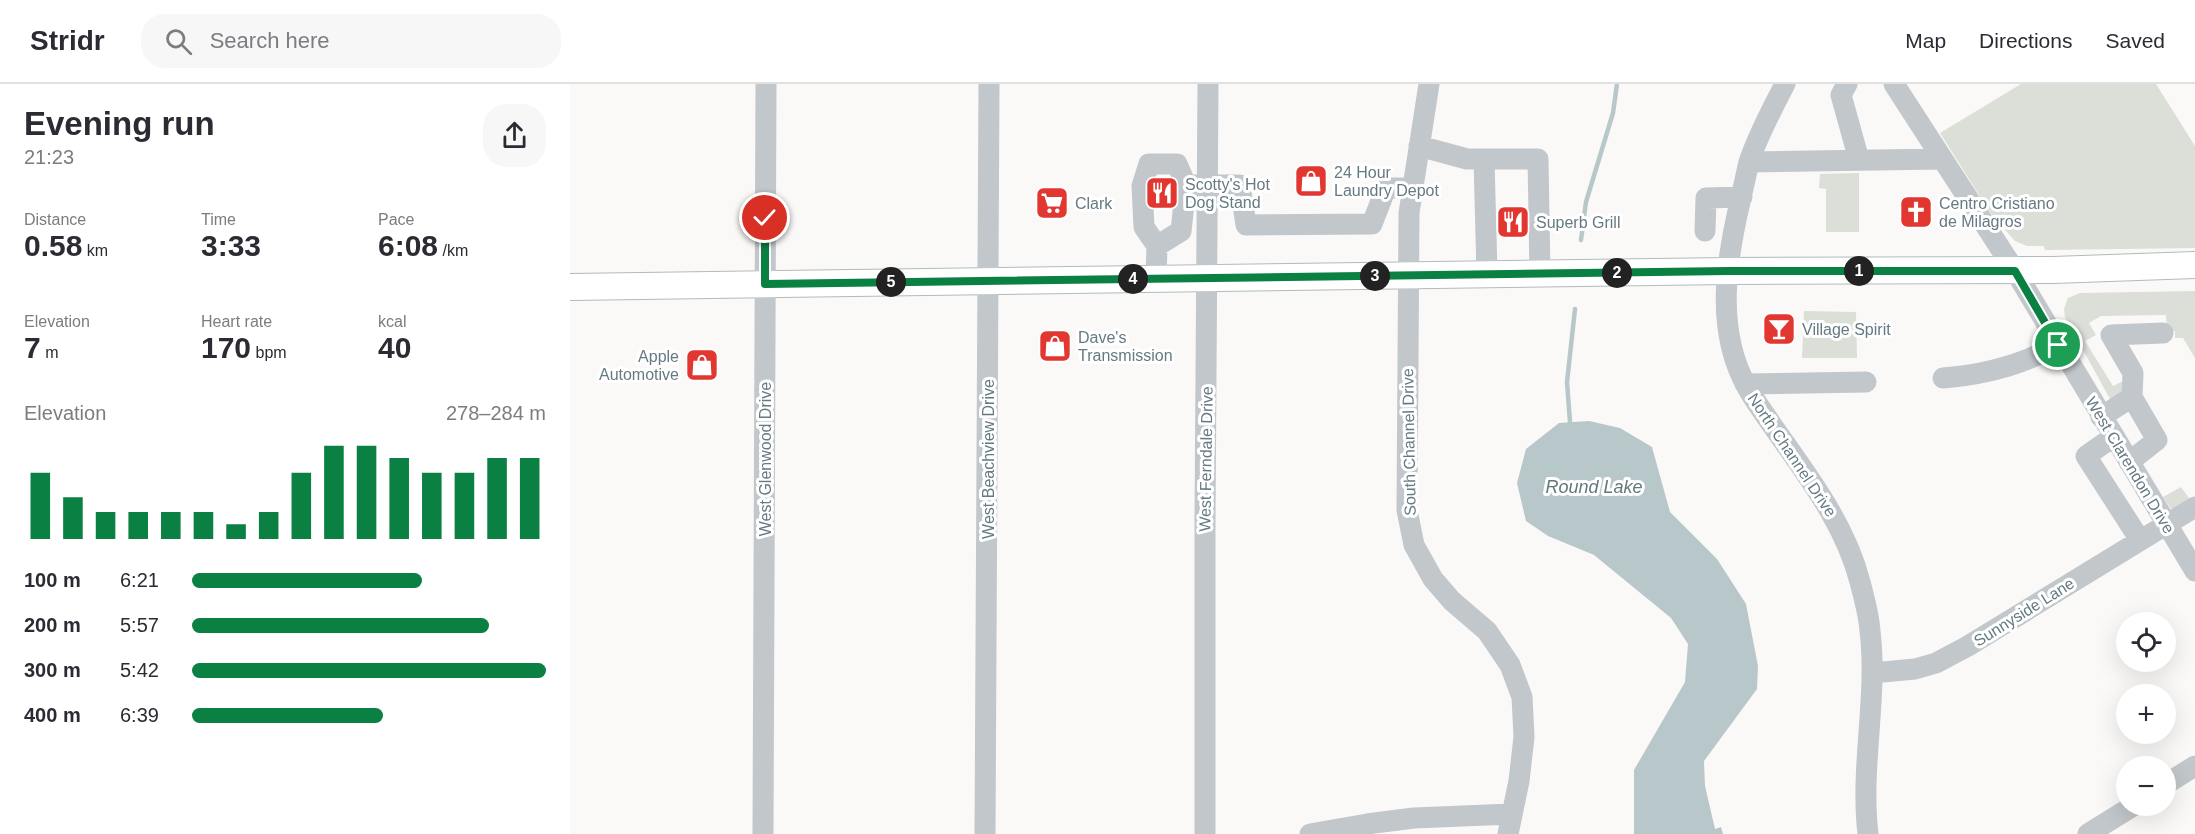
<!DOCTYPE html>
<html lang="en">
<head>
<meta charset="utf-8">
<style>
  :root { --surface:#fff; --page:#f7f7f7; --text:#2b2b33; --muted:#7c7c81; --line:#e1e1e2; --accent:#0b8043 }
  body { margin:0; font-family:Arial,sans-serif; background:var(--page); color:var(--text); height:100vh; display:flex; flex-direction:column; font-size:22px; white-space:nowrap }
  * { box-sizing:border-box; margin:0 }
  p { font-size:20px; color:var(--muted) }
  .icon { flex:none; width:33px; height:33px; fill:none; stroke:currentColor; stroke-width:2; stroke-linecap:round; stroke-linejoin:round }
  .map { position:relative; flex:1; overflow:hidden }
  .side { display:flex; flex-direction:column; background:var(--surface); width:570px }
  .side>* { flex:none }
  .buttons { position:absolute; left:1546px; top:528px; display:grid; gap:12px }
  .buttons a { display:grid; place-items:center; width:60px; height:60px; border-radius:50%; background:var(--surface); box-shadow:0 6px 24px #0002; font-size:30px }
  .pin { position:absolute; display:grid; place-items:center; width:51px; height:51px; color:#fff; margin:-26px; border:3px solid #fff; border-radius:50%; box-shadow:0 2px 6px #0007 }
  .km { position:absolute; width:30px; height:30px; margin:-15px; border-radius:50%; background:#222; color:#fff; font-size:16px; line-height:30px; text-align:center }
  .round { display:grid; place-items:center; flex:none; width:63px; height:63px; border-radius:24px; background:var(--page) }
  .head { display:flex; align-items:center; justify-content:space-between; height:102px; padding:0 24px }
  h1 { font-size:33px; font-weight:600; line-height:45px }
  .stats { display:grid; grid-template-columns:repeat(3,1fr); gap:9px; height:102px; padding:6px 24px }
  .stats div { display:grid; align-content:center }
  .stats b { font-size:30px; font-weight:600 }
  .stats small { font-size:16px; font-weight:400 }
  .stats p { font-size:16px }
  .chart { height:168px; padding:12px 24px }
  .chart p { display:flex; justify-content:space-between }
  .chart svg { width:100%; height:108px; margin-top:6px; stroke:var(--accent); stroke-width:6 }
  ul { padding:0 24px; list-style:none; font-size:20px }
  li { display:grid; grid-template-columns:96px 72px 1fr; align-items:center; height:45px }
  li i { height:15px; border-radius:8px; background:var(--accent) }
  header { display:flex; align-items:center; gap:36px; box-sizing:border-box; height:84px; padding:0 30px; background:var(--surface); border-bottom:2px solid var(--line) }
  header strong { font-size:28px }
  nav { display:flex; gap:33px; margin-inline-start:auto; font-size:21px }
  .search { width:420px; height:54px; background:var(--page); display:flex; align-items:center; gap:15px; box-sizing:border-box; padding:0 21px; border-radius:24px; color:var(--muted); font-size:22px }
  main { display:flex; flex:1; min-height:0 }
  .map>svg:first-child { display:block }
  .green { fill:#dbdfd7 }
  .water { fill:#b8c7c9 }
  .lines { fill:none; stroke-linecap:round; stroke-linejoin:round }
  .stream { stroke:#b8c7c9; stroke-width:4.5 }
  .major-casing { stroke:#b2babc; stroke-width:28 }
  .minor { stroke:#c1c7ca; stroke-width:21 }
  .major { stroke:#fff; stroke-width:26 }
  .route-casing { stroke:#fff; stroke-width:12 }
  .route { stroke:#0b8043; stroke-width:8 }
  .labels { text-anchor:middle; dominant-baseline:central; stroke-width:6; stroke-linejoin:round; paint-order:stroke }
  .poi-label { font-size:16px; fill:#657a82; stroke:#fff; text-anchor:start }
  .street-label { font-size:16px; fill:#657a82; stroke:#fff }
  .water-label { font-size:18px; font-style:italic; fill:#60797c; stroke:#fff }
</style>
</head>
<body>
<header>
<strong>Stridr</strong>
<div class="search"><svg class="icon" aria-label="search" viewBox="0 0 24 24"><circle cx="10" cy="10" r="6"/><path d="M15 15l6 6"/></svg>Search here</div>
<nav><a>Map</a><a>Directions</a><a>Saved</a></nav>
</header>
<main>
<section class="side">
<div class="head"><div><h1>Evening run</h1><p>21:23</p></div><a class="round"><svg class="icon" aria-label="share" viewBox="0 0 24 24"><path d="M12 15V3M7 8l5-5 5 5M5 13v7h14v-7"/></svg></a></div>
<div class="stats">
<div><p>Distance</p><b>0.58<small> km</small></b></div>
<div><p>Time</p><b>3:33</b></div>
<div><p>Pace</p><b>6:08<small> /km</small></b></div>
</div>
<div class="stats">
<div><p>Elevation</p><b>7<small> m</small></b></div>
<div><p>Heart rate</p><b>170<small> bpm</small></b></div>
<div><p>kcal</p><b>40</b></div>
</div>
<div class="chart"><p><span>Elevation</span>278–284 m</p>
<svg viewBox="0 0 160 44" preserveAspectRatio="none"><path d="M5 44V17M15 44V27M25 44V33M35 44V33M45 44V33M55 44V33M65 44V38M75 44V33M85 44V17M95 44V6M105 44V6M115 44V11M125 44V17M135 44V17M145 44V11M155 44V11"/></svg>
</div>
<ul>
<li><b>100 m</b>6:21<i style="width:65%"></i></li>
<li><b>200 m</b>5:57<i style="width:84%"></i></li>
<li><b>300 m</b>5:42<i style="width:100%"></i></li>
<li><b>400 m</b>6:39<i style="width:54%"></i></li>
</ul>
</section>
<div class="map">
<svg width="1625" height="750" viewBox="0 0 1625 750">
  <rect width="100%" height="100%" fill="#faf9f8"/>
  <path class="green" d="M1451 0H1586L1625 62V164L1475 166 1474 162H1457L1445 157 1421 130 1370 49Z
    M1289 89V148H1256V105L1249 104 1250 90Z
    M1625 207V274L1613 254H1605V247L1597 246 1596 231 1531 232 1519 239 1526 251 1515 257 1543 302 1555 296C1555 307 1549 311 1540 315L1495 233 1494 225 1498 214 1510 209Z
    M1234 227 1286 228 1287 274H1232Z
    M1611 403 1619 414 1613 421 1601 425 1593 413Z"/>
  <path class="water" d="M1019 337 1050 344 1082 363 1100 428 1147 475 1176 520 1188 582 1187 605 1134 677 1135 702 1145 745 1151 743 1153 750H1064V686L1115 598 1118 560 1101 534 1024 471 978 452 956 437 947 399 956 365 989 339Z"/>
  <g class="lines">
    <path class="stream" d="M1011 156 1016 118 1043 29 1047 0
      M1000 338 997 298 1005 225"/>
    <defs>
      <path id="major" d="M0 203 1159 187 1483 186 1625 181"/>
    </defs>
    <use href="#major" class="major-casing"/>
    <path class="minor" d="M859 0 839 129 837 426 844 461 863 495 882 517 917 547 940 581 952 613 954 653 949 697 938 750
      M1215 0C1202 25 1188 51 1179 78 1176 91 1173 105 1170 118 1156 178 1145 246 1177 303 1184 316 1194 329 1202 341 1236 390 1275 439 1290 498 1294 513 1299 531 1300 547 1308 614 1290 682 1298 750
      M1277 0 1271 11 1289 76
      M1324 0 1445 187 1625 487
      M849 62 897 75H968L970 190
      M914 75 917 190
      M1180 78 1371 75
      M616 101H670L676 141 802 140 816 104H841
      M1135 147 1136 114 1172 113
      M586 195 587 162 574 143 572 102 579 80H607L616 101 611 147 587 162
      M1373 294C1413 291 1452 281 1488 261
      M1175 300 1296 298
      M1531 333 1562 313
      M1543 353 1516 372 1570 456
      M1559 378 1587 356 1562 313 1563 289 1541 251 1593 249
      M1302 589 1345 585 1366 579 1398 562 1625 423
      M1596 700 1625 682
      M193 750 196 0
      M415 750 419 0
      M635 750V437L638 0
      M740 750 797 740 844 734 941 730
      M1518 750 1563 722"/>
    <use href="#major" class="major"/>
  </g>
  <g class="lines">
    <defs>
      <path id="route" d="M195 134V200L1159 187H1445L1488 261"/>
    </defs>
    <use href="#route" class="route-casing"/>
    <use href="#route" class="route"/>
  </g>
  <defs>
    <symbol id="shop-square" viewBox="-11 -11 22 22"><rect x="-9" y="-9" width="18" height="18" rx="4" fill="#e23630" stroke="#fff"/><path d="M-5-2.5h2.3a2.7 3.5 0 0 1 5.4 0H5L5.5 6h-11ZM-1.5-2.5h3a1.5 2.3 0 0 0-3 0Z" fill="#fff"/></symbol>
    <symbol id="restaurant-square" viewBox="-11 -11 22 22"><rect x="-9" y="-9" width="18" height="18" rx="4" fill="#e23630" stroke="#fff"/><path d="M-5-6h1v4h1v-4h1v4h1v-4h1v5L-1.5 .5V6h-2V.5L-5-1ZM5-6V6H3V1.5H1.5Q1.5-4 5-6Z" fill="#fff"/></symbol>
    <symbol id="supermarket-square" viewBox="-11 -11 22 22"><rect x="-9" y="-9" width="18" height="18" rx="4" fill="#e23630" stroke="#fff"/><path d="M-6-5.5h2.5l.6 2H6L4.5 2H-2.5L-4.4-4H-6ZM-1.5 3.2a1.3 1.3 0 1 0 .1 0ZM3 3.2a1.3 1.3 0 1 0 .1 0Z" fill="#fff"/></symbol>
    <symbol id="church-square" viewBox="-11 -11 22 22"><rect x="-9" y="-9" width="18" height="18" rx="4" fill="#e23630" stroke="#fff"/><path d="M-1.2-6h2.4v3.5h3.3v2.4h-3.3V6h-2.4V-.1h-3.3v-2.4h3.3Z" fill="#fff"/></symbol>
    <symbol id="bar-square" viewBox="-11 -11 22 22"><rect x="-9" y="-9" width="18" height="18" rx="4" fill="#e23630" stroke="#fff"/><path d="M-6-5H6L.8 .8V4.5H3.5V6h-7V4.5H-.8V.8Z" fill="#fff"/></symbol>
  </defs>
  <g fill-rule="evenodd">
    <use href="#shop-square" x="722" y="78" width="38" height="38"/>
    <use href="#restaurant-square" x="573" y="90" width="38" height="38"/>
    <use href="#supermarket-square" x="463" y="100" width="38" height="38"/>
    <use href="#church-square" x="1327" y="109" width="38" height="38"/>
    <use href="#restaurant-square" x="924" y="119" width="38" height="38"/>
    <use href="#bar-square" x="1190" y="226" width="38" height="38"/>
    <use href="#shop-square" x="466" y="243" width="38" height="38"/>
    <use href="#shop-square" x="113" y="262" width="38" height="38"/>
  </g>
  <g class="labels">
    <g class="poi-label">
      <text x="764" y="88">24 Hour<tspan x="764" dy="18">Laundry Depot</tspan></text>
      <text x="615" y="100">Scotty's Hot<tspan x="615" dy="18">Dog Stand</tspan></text>
      <text x="505" y="119">Clark</text>
      <text x="1369" y="119">Centro Cristiano<tspan x="1369" dy="18">de Milagros</tspan></text>
      <text x="966" y="138">Superb Grill</text>
      <text x="1232" y="245">Village Spirit</text>
      <text x="508" y="253">Dave's<tspan x="508" dy="18">Transmission</tspan></text>
      <text x="109" y="272" text-anchor="end">Apple<tspan x="109" dy="18">Automotive</tspan></text>
    </g>
    <g class="street-label">
      <text transform="translate(839 358) rotate(-91)">South Channel Drive</text>
      <text transform="translate(1222 371) rotate(56)">North Channel Drive</text>
      <text transform="translate(195 375) rotate(-90)">West Glenwood Drive</text>
      <text transform="translate(418 375) rotate(-90)">West Beachview Drive</text>
      <text transform="translate(636 375) rotate(-89)">West Ferndale Drive</text>
      <text transform="translate(1560 381) rotate(59)">West Clarendon Drive</text>
      <text transform="translate(1454 528) rotate(-32)">Sunnyside Lane</text>
    </g>
    <g class="water-label">
      <text x="1024" y="403">Round Lake</text>
    </g>
  </g>
</svg>
<div class="buttons">
<a><svg class="icon" aria-label="locate" viewBox="0 0 24 24"><circle cx="12" cy="12" r="6"/><path d="M12 2v4M12 18v4M2 12h4M18 12h4"/></svg></a>
<a>+</a>
<a>−</a>
</div>
<div class="pin" style="left:1488px;top:261px;background:#1e9e55"><svg class="icon" aria-label="arrive" viewBox="0 0 24 24"><path d="M6 21V4h12l-3 4 3 4H6"/></svg></div>
<div class="pin" style="left:195px;top:134px;background:#d93025"><svg class="icon" aria-label="check" viewBox="0 0 24 24"><path d="M5 12l5 5 9-10"/></svg></div>
<b class="km" style="left:1289px;top:187px">1</b>
<b class="km" style="left:1047px;top:189px">2</b>
<b class="km" style="left:805px;top:192px">3</b>
<b class="km" style="left:563px;top:195px">4</b>
<b class="km" style="left:321px;top:198px">5</b>
</div>
</main>
</body>
</html>
